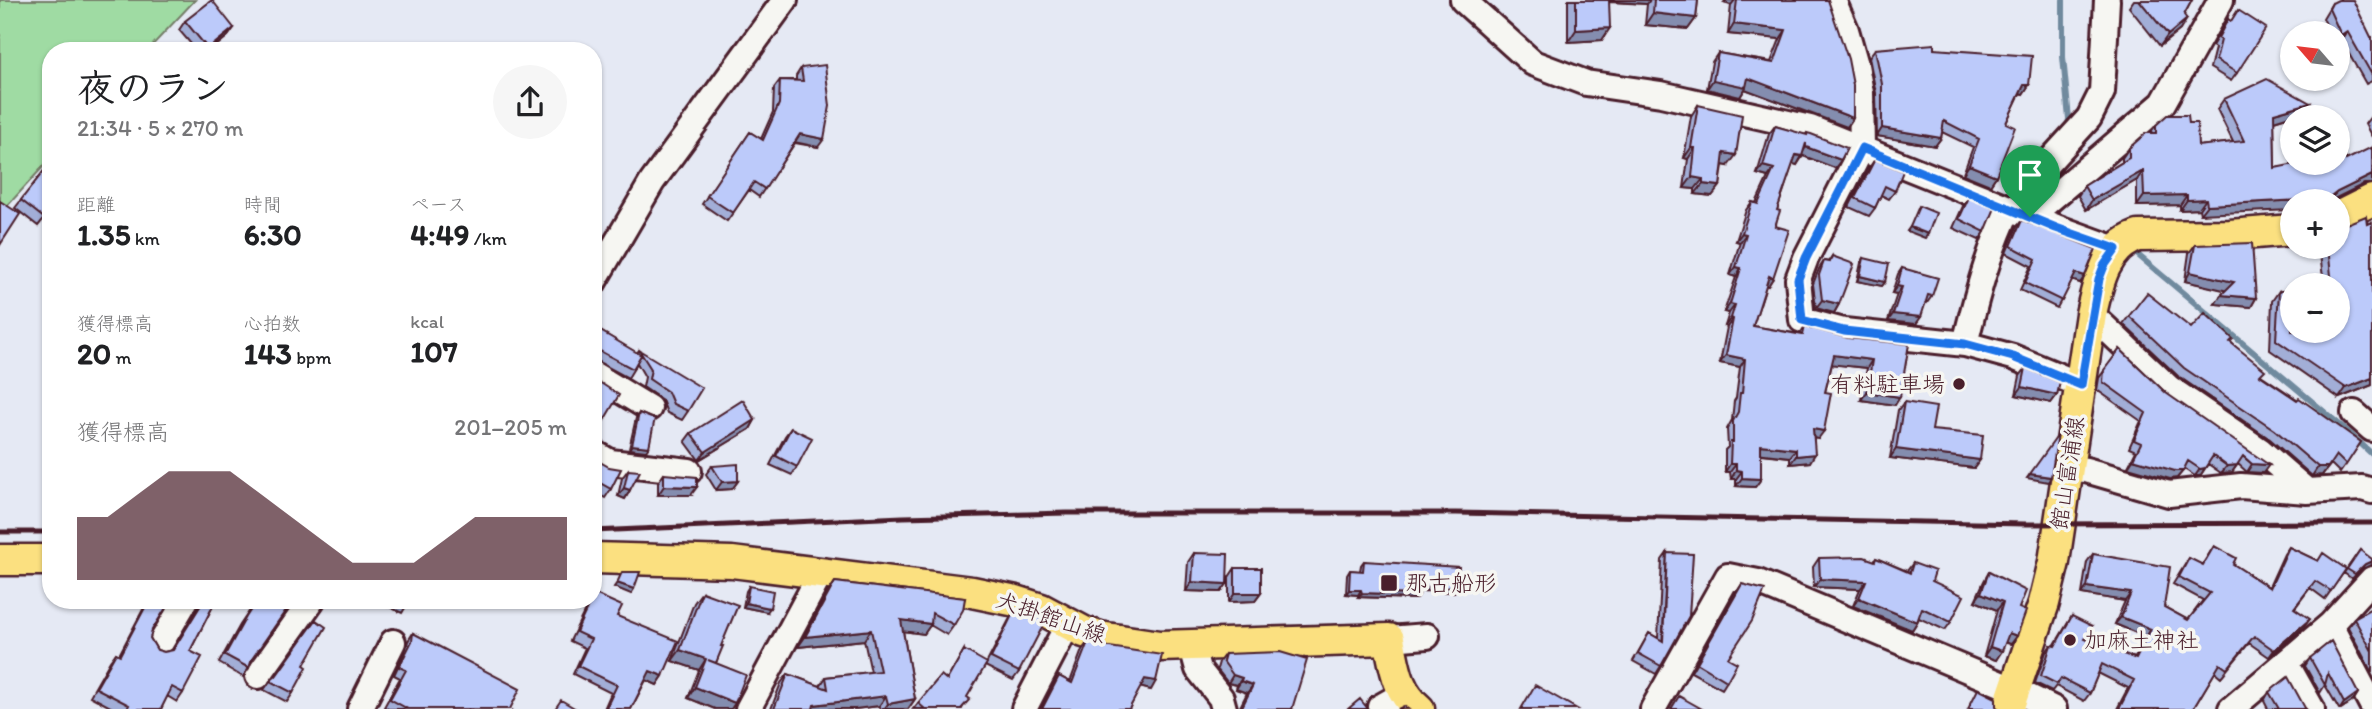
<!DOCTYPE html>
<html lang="ja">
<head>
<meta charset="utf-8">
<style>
  :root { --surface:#fff; --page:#f6f6f6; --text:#202124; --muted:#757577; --accent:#4a1f2b }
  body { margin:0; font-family:Itim,"Klee One",sans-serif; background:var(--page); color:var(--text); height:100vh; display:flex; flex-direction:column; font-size:26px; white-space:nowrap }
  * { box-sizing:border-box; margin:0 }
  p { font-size:23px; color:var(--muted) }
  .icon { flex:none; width:38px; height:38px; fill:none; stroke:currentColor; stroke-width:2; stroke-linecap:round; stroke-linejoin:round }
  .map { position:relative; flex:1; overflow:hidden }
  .side { position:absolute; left:42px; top:42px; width:560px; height:567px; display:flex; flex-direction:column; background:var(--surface); border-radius:28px; box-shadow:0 2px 5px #0004 }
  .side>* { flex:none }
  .needle { width:46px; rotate:298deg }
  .buttons { position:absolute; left:2280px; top:21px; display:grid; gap:14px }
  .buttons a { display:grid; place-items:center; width:70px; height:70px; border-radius:50%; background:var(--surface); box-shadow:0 2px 5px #0004; font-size:35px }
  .pin { position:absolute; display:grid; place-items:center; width:60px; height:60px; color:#fff; margin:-72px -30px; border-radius:50% 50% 50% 0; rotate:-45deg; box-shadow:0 0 7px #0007 }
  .pin .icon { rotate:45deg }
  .round { display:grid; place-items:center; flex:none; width:74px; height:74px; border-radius:37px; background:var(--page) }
  .overview { display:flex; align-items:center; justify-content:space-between; height:119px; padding:0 35px }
  h1 { font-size:38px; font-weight:700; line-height:52px }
  .stats { display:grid; grid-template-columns:repeat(3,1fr); gap:10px; height:119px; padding:7px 35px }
  .stats div { display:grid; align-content:center }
  .stats b { font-size:30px; font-weight:700 }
  .stats small { font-size:19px; font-weight:400 }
  .stats p { font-size:19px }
  .chart { height:196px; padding:14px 35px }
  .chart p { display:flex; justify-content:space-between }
  .chart svg { width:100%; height:126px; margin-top:7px; fill:var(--accent); opacity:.7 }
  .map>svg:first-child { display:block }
  .green { fill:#9fdba3; stroke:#747d67; stroke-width:2 }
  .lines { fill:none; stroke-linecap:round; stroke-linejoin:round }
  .stream { stroke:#708a9e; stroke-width:6 }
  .minor-casing { stroke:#4a1f2b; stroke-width:30 }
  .major-casing { stroke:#4a1f2b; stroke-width:35 }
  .minor { stroke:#f6f6f2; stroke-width:24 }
  .major { stroke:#fbe080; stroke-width:30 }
  .rail { stroke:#4a1f2b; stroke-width:5 }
  .wall { fill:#a2aed7; stroke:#4a1f2b; stroke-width:2 }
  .shaded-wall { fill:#848daf; stroke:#4a1f2b; stroke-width:2 }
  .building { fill:#bccafa; stroke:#4a1f2b; stroke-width:2 }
  .route-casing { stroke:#fff; stroke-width:14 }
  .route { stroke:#1a73e8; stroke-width:9 }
  .poi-dot { fill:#4a1f2b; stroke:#f6f6f2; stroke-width:2.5 }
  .labels { text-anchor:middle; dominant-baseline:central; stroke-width:7; stroke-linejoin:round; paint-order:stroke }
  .poi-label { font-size:23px; fill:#4a1f2b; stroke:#f6f6f2; text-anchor:start }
  .street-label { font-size:23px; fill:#4a1f2b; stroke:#f6f6f2 }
</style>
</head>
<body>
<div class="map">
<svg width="2372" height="709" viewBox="0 0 2372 709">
  <rect width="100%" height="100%" fill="#e5e9f4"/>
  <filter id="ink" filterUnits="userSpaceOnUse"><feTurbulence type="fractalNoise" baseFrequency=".0143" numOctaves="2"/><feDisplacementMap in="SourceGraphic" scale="14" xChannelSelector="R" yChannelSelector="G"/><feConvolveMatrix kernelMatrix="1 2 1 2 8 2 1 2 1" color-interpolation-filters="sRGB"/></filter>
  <g filter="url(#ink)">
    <path class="green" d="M0 0H195L147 51H51V158L0 214Z"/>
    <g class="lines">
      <path class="stream" d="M2063 0V57L2069 119 2067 131
        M2139 256 2347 431 2372 454"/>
      <defs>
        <path id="minor" d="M1463 0 1533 63 1586 83 1661 94 1810 128 2056 227 2116 249
          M1833 0 1846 30 1856 65 1861 93 1862 148 1806 258 1798 279 1802 320 1844 331 1965 344 2013 357 2081 385
          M2030 217 2163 103 2221 0
          M2030 217 2046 165 2089 118 2102 92 2107 0
          M593 283 652 182 785 0
          M2091 314 2169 388 2261 451 2307 491
          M1965 344C1976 298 1988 252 2009 208
          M593 374 649 408
          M2354 413 2372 429
          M593 452 610 462 689 471
          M2068 468 2086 470 2169 494 2241 486 2307 491 2362 488 2372 491
          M2330 625 2372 705
          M1389 639 1427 636
          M1191 643 1198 669 1221 698 1224 709
          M159 646 186 600
          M2286 663 2312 709
          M258 676 312 600
          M1380 707 1403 694
          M360 709 393 642
          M748 709 821 573
          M1024 709 1068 624
          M1653 709 1728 576 1758 582 2015 690 2054 709
          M2231 709 2330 625 2372 579"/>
        <path id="major" d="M2338 217 2372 200
          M593 558 732 562 972 592 1016 601 1041 609 1084 632 1100 637 1160 646 1389 639C1395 666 1396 690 1419 709
          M0 560H51
          M2008 709 2044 603 2054 562 2091 314C2098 282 2105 248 2138 236L2230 235 2292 230"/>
      </defs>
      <use href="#minor" class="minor-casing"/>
      <use href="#major" class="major-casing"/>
      <use href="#minor" class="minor"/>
      <use href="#major" class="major"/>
      <path class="rail" d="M593 531 903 517 1067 513H1456L2026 524 2372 523
        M0 532H51"/>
    </g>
    <path class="wall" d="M1568 0H1698L1696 18 1688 29 1645 25 1647 4 1609 2 1602 40 1568 42Z
      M1725 0H1828L1853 118 1847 127 1745 89 1740 97 1707 89 1712 62 1718 53 1771 62 1780 39 1728 34 1731 5 1724 3Z
      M2134 0H2192L2184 15 2180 30 2160 46 2129 7Z
      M2332 3 2371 37H2372V81L2366 84 2341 40 2338 41V33H2330L2323 18Z
      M2228 19 2237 73 2231 81 2210 68 2215 48 2212 46Z
      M185 21 234 28 228 36 210 51H197L179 30Z
      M1875 49H1934L2029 85 2023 94 2020 93 2006 123 1996 176 1990 185 1963 174 1973 147 1942 132 1941 138 1935 146 1877 136 1876 93 1869 57Z
      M801 68 818 147 795 143 759 197 749 190 727 221 702 204 750 132 761 139 773 112 774 88 780 80H796V76Z
      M2224 99 2310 103 2303 112 2274 121 2275 168 2346 160 2364 184 2330 201H2292L2200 214 2199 209 2180 210V205L2137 206V180L2086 210 2078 196 2084 186 2122 162V158L2129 148 2150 133 2156 125 2189 123 2198 146 2233 142 2217 109Z
      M1698 105 1728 166 1723 165 1720 186 1712 196 1695 194V189L1684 188 1688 159 1684 158 1691 116Z
      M2372 115V137L2365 124Z
      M1775 126 1805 135 1807 133 1841 160 1835 168 1803 156 1797 165 1793 163 1777 210 1773 278 1768 286 1766 285 1753 326 1800 334 1805 326 1848 338 1909 344 1895 405 1861 400 1867 368 1832 364 1825 392 1818 439 1814 438 1810 462 1790 464V457L1761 454V479L1755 487 1736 486V479H1731L1730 472H1725V450L1728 447 1727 429 1732 420 1734 401 1736 398 1740 367 1720 363 1727 327 1725 326 1729 313 1724 312 1736 277 1730 275 1740 242 1736 241 1746 210 1752 202 1756 203 1768 177 1757 174 1769 134Z
      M1875 159 1895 191 1889 199 1881 195 1875 208 1869 216 1849 207 1869 168Z
      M51 162V210L38 226 15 208Z
      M1969 197 1985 232 1979 240 1953 228 1963 206Z
      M2022 220 2085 276 2080 283 2072 280 2057 308 2020 290 2031 266 2006 253 2017 227Z
      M2372 222V385L2339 398 2270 350 2272 301 2279 291 2292 331 2338 285H2324L2319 247H2338L2344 225 2367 224Z
      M2195 245 2256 298 2251 307 2215 304 2226 290 2185 281 2189 253Z
      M1832 256 1839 304 1834 313 1816 308 1813 284 1819 269 1824 261 1828 262Z
      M1864 258 1885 282 1882 286 1857 281 1861 263Z
      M1902 268 1932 296 1927 303 1926 302 1916 324 1888 321 1897 294 1892 293 1898 274Z
      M2129 316 2191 328 2231 342 2261 375 2361 442 2340 473 2331 464 2322 475 2312 476 2270 439 2178 376 2123 324Z
      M597 329 637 353 639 350 688 411 682 420 667 413 662 400 643 387 645 377 637 363 628 378 593 359V335Z
      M2120 349 2166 393 2263 473 2247 472 2238 464 2232 472 2221 473 2208 464 2200 476H2195L2184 469 2177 478 2170 479 2128 467 2136 451 2129 448 2141 421 2097 390 2099 378Z
      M2026 368 2057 395 2051 403 2016 395 2020 376Z
      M593 378 600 427 594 436 593 435Z
      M1904 402 1932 430 1980 460 1974 468 1890 458 1898 410Z
      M639 413 651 418 646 451 629 449 636 418Z
      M755 420 750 429 699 460 685 441 691 433Z
      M791 428 797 467 792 475 770 465 785 436Z
      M593 458 611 489 605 498 593 491Z
      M712 466 738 481 732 489 716 490 706 474Z
      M628 470 630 490 625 499 618 496 622 478Z
      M664 474 691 495H658V482Z
      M2214 546 2233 564 2269 587 2284 554 2289 547 2318 561 2346 569 2325 599 2310 588 2295 608 2304 627 2269 657 2249 643 2221 677 2215 672 2193 709H2117L2128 688 2098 673 2090 693 2084 701 2056 686 2052 691 2035 683 2046 652 2051 645 2054 646 2072 616 2085 639 2135 658 2146 637 2115 624 2125 601 2082 594 2087 562 2093 554 2164 607 2188 620 2203 600 2173 584 2189 558 2202 565Z
      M2360 550 2371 565 2362 569 2352 579 2344 573Z
      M1194 553 1227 584 1221 592 1186 591 1188 562Z
      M1667 553 1661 666 1656 674 1633 661 1649 633 1658 638 1662 560Z
      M1819 558 1874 561 1876 558 1907 571 1913 563 1932 581 1951 622 1945 630 1919 618 1917 622 1912 630 1853 606 1860 589 1814 587 1813 567Z
      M1364 561 1457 588 1454 592 1419 591V595L1416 599 1358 597V595L1346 594 1347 575 1350 570 1360 571 1361 565Z
      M1235 568 1261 593 1255 601 1229 602V577Z
      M1989 572 2019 608 2011 644 2005 642 1996 660 1984 656 1997 610 1975 601 1984 581Z
      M835 582 965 598 954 625 947 635 930 625 924 634 903 631 915 699 908 709H880L879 706 855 709H771L781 683 788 674 820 686 826 677 871 672 864 640 798 647 828 592Z
      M1742 584 1728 658 1727 681 1722 689 1691 672 1736 593Z
      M749 586 767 612 743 607 746 591Z
      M702 592 721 646 716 663 735 703 731 709H715L688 698 699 670 672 661 694 603Z
      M148 600H171L152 630 150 638 157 650 164 652 172 650 199 608 201 600H216L190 651 183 693 177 702 167 696 161 709H114L90 696 110 661 116 653 119 655Z
      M257 600 252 659 249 668 243 677 219 663 240 625Z
      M380 600H412L409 604 408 603 402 613 379 602Z
      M590 600H593L617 616 663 676 657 685 646 680 631 709H604L611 693 573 674 585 648 570 641Z
      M2372 608V673L2348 627 2354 618Z
      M1015 609 1019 672 1013 680 985 666 1010 618Z
      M413 633 510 709H388L384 707 400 678 394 675 406 649 408 641Z
      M1088 642 1151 690 1140 687 1129 709H1041L1054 684 1059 676 1070 682 1082 650Z
      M964 650 967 697 962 709H913L918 703 947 680Z
      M1225 654 1292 709H1239L1247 693 1236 689 1237 685 1228 683 1217 669 1219 662Z
      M2310 658 2358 693 2353 701 2341 709H2339L2325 685 2320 693 2305 666Z
      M304 665 293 693 287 702 264 690 270 681Z
      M2269 692 2306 709H2268L2264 701Z"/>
    <path class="shaded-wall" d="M1602 0H1650L1647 4 1601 1Z
      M1727 0H1735L1731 5 1724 3Z
      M1653 13 1696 18 1688 29 1645 25Z
      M2187 19 2180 30 2160 46 2168 35Z
      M1734 24 1786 30 1780 39 1728 34Z
      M234 28 228 36 210 51H207Z
      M1610 28 1602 40 1568 42 1576 30Z
      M2347 31 2341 40 2338 41V38L2341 35Z
      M1748 78 1853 118 1847 127 1745 89 1740 97 1707 89 1713 80Z
      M2024 85H2029L2023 94 2018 93Z
      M2310 103 2303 112 2267 123 2274 113Z
      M1882 128 1941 138 1935 146 1877 136Z
      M800 134 824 139 818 147 794 142Z
      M1806 147 1841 160 1835 168 1801 155Z
      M1691 148H1695L1688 159 1684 158Z
      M1724 153 1736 155 1728 166 1717 164Z
      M1796 155 1802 156 1797 165 1790 163Z
      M1969 165 1996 176 1990 185 1963 174Z
      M1763 166 1774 169 1768 177 1757 174Z
      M2143 171 2137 180 2086 210 2092 200Z
      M2372 175V184H2364L2330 201H2328L2337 192Z
      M1692 177 1703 179 1695 189 1684 188Z
      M1703 184 1720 186 1712 196 1695 194Z
      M2187 195 2180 205 2137 206 2144 196Z
      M2206 199 2199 209 2180 210 2187 200Z
      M2302 200V201H2292V210L2200 214 2207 205Z
      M1910 227 1928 234 1925 238 1907 231Z
      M1742 233 1746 234 1740 242 1736 241Z
      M1736 267 1741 268 1736 277 1730 275Z
      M2190 272 2234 282 2228 291 2185 281Z
      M2076 273 2085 276 2080 283 2071 280Z
      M1769 276 1773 278 1768 286 1763 285Z
      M1860 276 1885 282 1882 286 1857 281Z
      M1897 286 1902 287 1897 294 1892 293Z
      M2221 295 2256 298 2251 307 2215 304Z
      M1822 300 1839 304 1834 313 1816 308Z
      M1730 304 1735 305 1729 313 1724 312Z
      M1893 314 1921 317 1916 324 1888 321Z
      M1731 318 1733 319 1727 327 1725 326Z
      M600 351 594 359H593V352Z
      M1726 355 1745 359 1740 367 1720 363Z
      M1834 355 1872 360 1867 368 1828 364Z
      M2372 378V385L2339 398 2346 388Z
      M2022 387 2057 395 2051 403 2016 395Z
      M1867 392 1900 397 1895 405 1861 400Z
      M755 420 750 429 699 460 705 452Z
      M1813 429 1824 431 1818 439 1808 437Z
      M632 445 649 447 646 451 629 449Z
      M1761 445 1796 449 1790 457 1756 453Z
      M1896 449 1980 460 1974 468 1890 458Z
      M1815 454 1810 462 1790 464 1796 456Z
      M2133 459 2183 471 2177 478 2170 479 2128 467Z
      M1730 464H1736L1730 472H1725Z
      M2252 464 2269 465 2263 473 2247 472Z
      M2237 465 2232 472 2221 473 2227 466Z
      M2318 467H2328L2322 475 2312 476Z
      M2205 468 2200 476H2195L2200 469Z
      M1736 470 1742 471 1736 479H1731Z
      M2030 474 2051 477 2048 482 2027 478Z
      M1742 478 1761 479 1755 487 1736 486Z
      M738 481 732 489 716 490 722 482Z
      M664 486 697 487 691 495H658Z
      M624 488 630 490 625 499 618 496Z
      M2372 561 2371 565 2362 569 2352 579 2365 564Z
      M1820 579 1866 581 1860 589 1814 587Z
      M1192 582 1227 584 1221 592 1186 591Z
      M617 583 634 589 631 594 614 587Z
      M1419 586 1457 588 1454 592 1416 590Z
      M2087 587 2131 593 2125 601 2082 594Z
      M1349 590H1361L1358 595 1346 594Z
      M1235 593H1261L1255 601 1229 602Z
      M1362 593 1419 595 1416 599 1358 597Z
      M1981 593 2003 602 1997 610 1975 601Z
      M1859 598 1917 622 1912 630 1853 606Z
      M746 603 770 608 767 612 743 607Z
      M2121 617 2151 629 2146 637 2115 624Z
      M2310 619 2304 627 2269 657 2274 650Z
      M901 620 931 624 924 634 894 630Z
      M871 630 864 640 798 647 805 637Z
      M2009 633 2017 636 2011 644 2003 642Z
      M1990 647 2002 651 1996 660 1984 656Z
      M680 650 706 659 699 670 672 661Z
      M650 671 663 676 657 685 644 679Z
      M1233 675 1242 678 1237 685 1228 683Z
      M1145 679 1156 681 1151 690 1139 687Z
      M1241 681 1253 685 1247 693 1236 689Z
      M695 687 735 703 731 709H715L688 698Z
      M2358 693 2353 701 2340 709 2344 703Z
      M886 696 879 706 855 709H811L814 705Z
      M915 699 908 709H884L888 704Z"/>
    <path class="building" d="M212 0 234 28 208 49 185 21Z
      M1576 0H1609L1610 28 1576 30Z
      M1654 0H1698L1696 18 1653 13Z
      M1737 0H1828L1848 59 1853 85V118L1748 78 1746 87 1713 80 1718 53 1774 63 1786 30 1734 24Z
      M2139 0H2192L2184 15 2187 19 2168 35Z
      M2338 0H2353L2371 37H2372V75L2347 31 2341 35 2329 9 2332 3Z
      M2238 10 2266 28 2237 73 2216 60 2221 40 2218 38 2228 19 2231 21Z
      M1934 44V49L2032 56 2029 85H2024L2006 123 2015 127 1996 176 1969 165 1979 139 1944 121 1941 138 1882 128V84L1875 49Z
      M825 65 830 106 824 139 800 134 765 189 754 182 733 213 707 196 750 132 763 140 779 104 780 80 803 81 801 68Z
      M2267 79 2310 103 2274 113 2275 168 2300 163H2338V152L2343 150 2346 160 2372 147V175L2337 192 2331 197 2329 201H2303L2302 200 2207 205 2206 199 2187 200V195L2144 196 2143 171 2092 200 2084 186 2129 158V148L2146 133H2156V125L2167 115H2188L2189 123H2197L2198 146 2244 141 2224 99Z
      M1698 105 1742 115 1736 155 1724 153 1720 186 1703 184V179L1692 177 1695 148H1691Z
      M1775 126 1807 135V133L1811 134 1847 148 1841 160 1806 147V143L1802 156 1796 155 1777 210 1780 211 1775 226 1789 230 1773 278 1769 276 1753 326 1803 335 1805 326 1848 338 1909 344 1900 397 1867 392 1872 360 1834 355 1825 392 1831 393 1824 431 1813 429 1815 454 1796 456V449L1761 445V479L1742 478V471L1736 470V464H1730L1731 442H1733V421L1738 412 1740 393H1742L1745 359 1726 355 1733 319 1731 318 1735 305 1730 304 1741 268 1736 267 1746 234 1742 233 1752 202 1758 204 1774 169 1763 166Z
      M1875 159 1903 171 1895 191 1885 186 1875 208 1855 198Z
      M51 162V209L44 218 21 200Z
      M1969 197 1995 208 1985 232 1959 219Z
      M0 201 20 214 0 245Z
      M1919 206 1936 213 1928 234 1910 227Z
      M2366 216 2367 224 2372 222V378L2346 388 2276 340 2279 291H2292V331H2338V285H2332L2328 247H2338V223L2344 225Z
      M2022 220 2096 249 2085 276 2076 273 2062 301 2025 283 2036 259 2011 246Z
      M2252 243 2256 298 2221 295 2234 282 2190 272 2195 245Z
      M1832 256 1854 264 1839 304 1822 300 1819 275 1824 261 1830 262Z
      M1864 258 1889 264 1885 282 1860 276Z
      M1902 268 1938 278 1932 296 1928 295 1921 317 1893 314 1902 287 1897 286Z
      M2147 293 2191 328 2205 313 2233 339 2230 342 2265 370 2260 375 2297 400 2299 398 2361 442 2346 465 2336 455 2328 467H2318L2275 430 2184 368 2129 316Z
      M597 329 641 355 633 369 600 351 593 352V336Z
      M2120 349 2166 393 2269 465 2252 464 2243 456 2237 465 2227 466 2213 456 2205 468 2200 469 2188 461 2183 471H2175L2133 459 2141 443 2134 440 2146 413 2103 382 2104 370Z
      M639 350 702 388 688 411 673 404 668 392 649 379 651 369Z
      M2026 368 2060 382 2057 395 2022 387Z
      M593 378 619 395 600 427 593 424Z
      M743 400 755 420 705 452 691 433Z
      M1904 402 1936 407 1932 430 1983 435 1980 460 1896 449Z
      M639 413 651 418H655L649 447 632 445Z
      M791 428 812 438 797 467 776 456Z
      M2058 435 2051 477 2030 474Z
      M593 458 609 467 621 469 611 489 593 479Z
      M738 464V481L722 482 712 466Z
      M628 470 640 471 630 490 624 488Z
      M664 474 697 477V487L664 486Z
      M2214 546 2236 558 2233 564 2270 588 2289 547 2318 561 2323 553 2346 569 2331 591 2315 581 2294 608 2310 619 2274 650 2254 636 2227 669 2220 664 2193 709H2119L2134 680 2102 664 2090 693 2061 678 2057 684 2041 676 2051 645 2055 646 2072 616 2092 626 2085 639 2136 659 2151 629 2121 617 2131 593 2087 587 2093 554 2170 567 2164 607 2188 620 2210 593 2179 577 2189 558 2203 565Z
      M2360 550 2372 559V561L2365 564 2355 574 2347 569Z
      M1194 553 1228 554 1227 584 1192 582Z
      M1667 553 1693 554 1689 616 1661 666 1638 653 1649 633 1663 641Z
      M1864 557 1875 561 1876 558 1910 573 1913 563 1935 571 1932 581 1964 596 1951 622 1922 608 1917 622 1859 598 1866 581 1820 579 1819 558Z
      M1364 561 1459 567 1457 588 1419 586V595L1362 593 1361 590H1349L1350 570 1363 571Z
      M1235 568H1261V593H1235Z
      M622 572H640L634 589 617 583Z
      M1989 572 2026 591 2019 608 2026 611 2017 636 2009 633 2002 651 1990 647 2003 602 1981 593Z
      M835 582 965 598 963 610 954 625 932 613 931 624 901 620 915 699 888 704 886 696 814 705 813 709H774L788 674 828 689 826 677 880 671 871 630 805 637Z
      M1742 584 1765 590 1752 621 1728 658 1737 663 1727 681 1697 663Z
      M749 586 773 591 770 608 746 603Z
      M702 592 738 605 721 646H723L716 663 708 660 746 675 735 703 695 687 706 659 680 650Z
      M595 594 622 606 617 616 678 641 663 676 650 671 631 709H608L606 708 617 685 578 666 591 639 576 632 591 600H593Z
      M149 600H171L152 630 150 638 157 650 164 652 173 650 204 600H216L190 651 202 657 183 693 172 687 161 709H127L129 705 96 688 116 653 120 655Z
      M257 600H293L252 659 249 668 225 655 246 617Z
      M399 600H410L408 604Z
      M2372 608V651L2354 618Z
      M1015 609 1046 620 1019 672 991 658Z
      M316 620 326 627 304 665 307 667 293 693 270 681 276 676Z
      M413 633 520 689 510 709H408L390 699 406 670 399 667 412 641Z
      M2331 641 2358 693 2344 703 2328 673 2325 685 2310 658Z
      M1088 642 1103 646 1162 655 1156 681 1145 679 1129 709H1042L1059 676 1072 683Z
      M964 650 987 663 967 697 970 699 961 709H925L918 703 941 675 947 680Z
      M1280 652 1307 660 1292 709H1241L1253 685 1241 681 1242 678 1233 675 1223 661 1225 654Z
      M2288 677 2305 708 2306 709H2279L2269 692Z
      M1535 685 1577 709H1521Z
      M1978 689 1996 698V706L1998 709H1968Z
      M1679 696 1702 709H1671Z
      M1360 699 1368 709H1348Z
      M561 700 576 709H555Z
      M1404 706 1408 709H1398Z"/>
  </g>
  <g class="lines" filter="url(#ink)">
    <defs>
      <path id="route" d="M1862 148 2056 228 2116 249 2104 266 2099 279 2081 385 2013 357 1965 344 1844 331 1802 320 1798 279 1806 258Z"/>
    </defs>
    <use href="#route" class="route-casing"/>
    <use href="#route" class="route"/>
  </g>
  <g class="poi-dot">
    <circle cx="1959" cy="384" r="7"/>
    <rect x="1380" y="574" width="18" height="18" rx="3.5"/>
    <circle cx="2070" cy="640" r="7"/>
  </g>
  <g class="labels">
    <g class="poi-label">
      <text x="1945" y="384" text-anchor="end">有料駐車場</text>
      <text x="1405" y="583">那古船形</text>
      <text x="2084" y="640">加麻土神社</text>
    </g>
    <g class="street-label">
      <text transform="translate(2067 473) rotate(-81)">館山富浦線</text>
      <text transform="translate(1051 617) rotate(19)">犬掛館山線</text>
    </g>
  </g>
</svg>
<div class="buttons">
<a><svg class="needle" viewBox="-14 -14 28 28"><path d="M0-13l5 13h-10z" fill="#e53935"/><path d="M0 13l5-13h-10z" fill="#757577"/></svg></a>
<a><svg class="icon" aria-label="layers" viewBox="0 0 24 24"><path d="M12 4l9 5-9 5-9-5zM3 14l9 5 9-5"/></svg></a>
<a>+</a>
<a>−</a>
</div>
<div class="pin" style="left:2030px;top:217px;background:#1e9e55"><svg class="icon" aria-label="arrive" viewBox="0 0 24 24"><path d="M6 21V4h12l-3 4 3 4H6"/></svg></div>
<section class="side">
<div class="overview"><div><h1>夜のラン</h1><p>21:34 · 5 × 270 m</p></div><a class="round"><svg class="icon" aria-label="share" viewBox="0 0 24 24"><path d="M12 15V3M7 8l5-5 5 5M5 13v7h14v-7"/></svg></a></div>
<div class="stats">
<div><p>距離</p><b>1.35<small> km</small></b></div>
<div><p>時間</p><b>6:30</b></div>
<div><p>ペース</p><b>4:49<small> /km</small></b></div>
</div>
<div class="stats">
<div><p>獲得標高</p><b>20<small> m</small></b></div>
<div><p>心拍数</p><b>143<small> bpm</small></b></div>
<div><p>kcal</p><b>107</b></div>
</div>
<div class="chart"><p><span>獲得標高</span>201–205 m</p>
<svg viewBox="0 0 160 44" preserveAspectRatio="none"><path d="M0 44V22L10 22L20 14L30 6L40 6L50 6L60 14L70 22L80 30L90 38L100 38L110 38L120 30L130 22L140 22L150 22L160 22V44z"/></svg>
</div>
</section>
</div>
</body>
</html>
